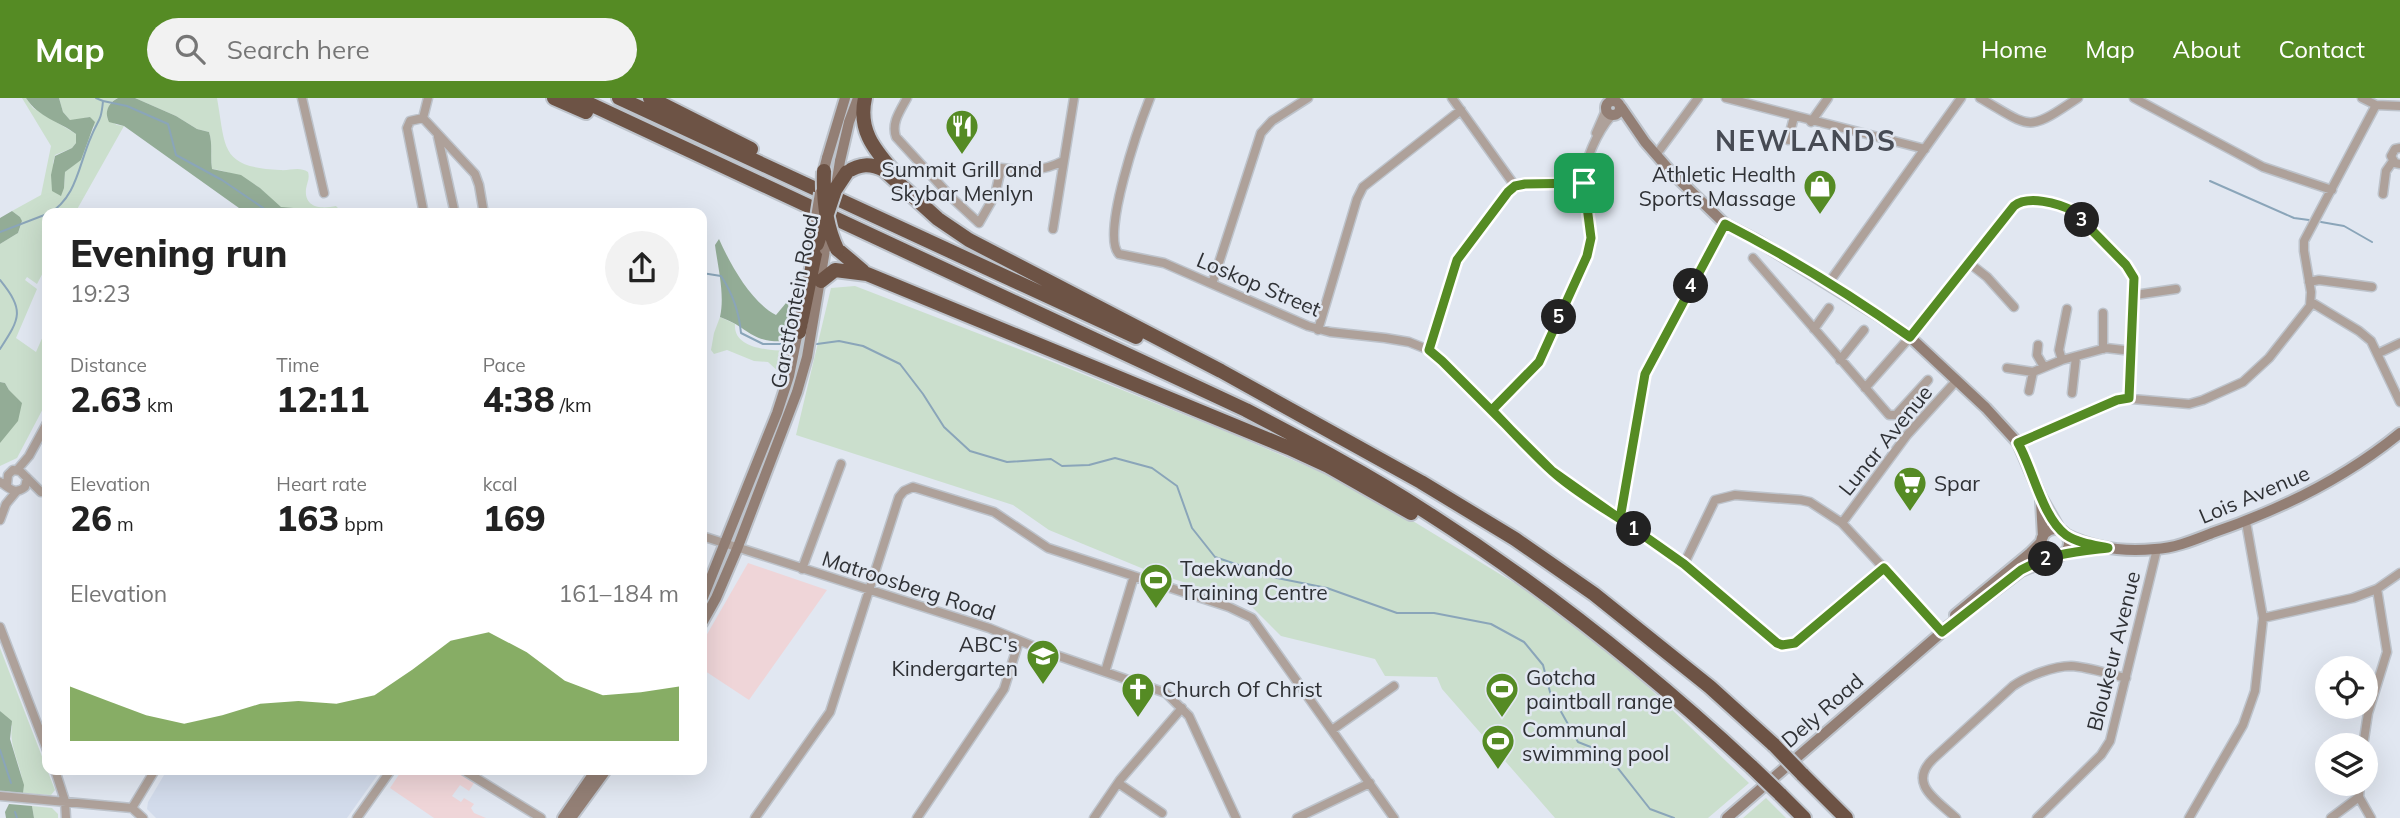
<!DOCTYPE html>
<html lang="en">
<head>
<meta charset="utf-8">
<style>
  :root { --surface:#fff; --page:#f2f2f2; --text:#222; --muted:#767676; --accent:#558b24 }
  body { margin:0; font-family:Mulish,sans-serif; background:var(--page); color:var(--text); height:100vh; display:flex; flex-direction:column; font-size:26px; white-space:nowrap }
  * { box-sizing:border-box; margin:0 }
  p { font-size:23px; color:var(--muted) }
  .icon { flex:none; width:38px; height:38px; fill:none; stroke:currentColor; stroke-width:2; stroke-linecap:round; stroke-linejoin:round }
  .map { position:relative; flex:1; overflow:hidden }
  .sheet { position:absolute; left:42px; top:110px; width:665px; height:567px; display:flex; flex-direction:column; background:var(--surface); border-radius:14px; box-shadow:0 7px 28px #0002 }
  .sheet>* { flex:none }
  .tools { position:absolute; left:2315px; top:558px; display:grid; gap:14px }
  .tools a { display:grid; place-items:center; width:63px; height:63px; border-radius:50%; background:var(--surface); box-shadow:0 7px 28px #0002; font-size:35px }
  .pin { position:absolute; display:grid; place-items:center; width:60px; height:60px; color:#fff; margin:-30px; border-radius:14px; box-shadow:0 4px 10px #0006 }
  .km { position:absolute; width:35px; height:35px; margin:-18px; border-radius:50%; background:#222; color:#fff; font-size:19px; line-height:35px; text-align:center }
  .round { display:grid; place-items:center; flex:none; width:74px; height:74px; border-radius:37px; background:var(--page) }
  .headline { display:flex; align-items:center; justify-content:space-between; height:119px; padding:0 28px }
  h1 { font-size:38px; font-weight:800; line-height:52px }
  .stats { display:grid; grid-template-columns:repeat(3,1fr); gap:10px; height:119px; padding:7px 28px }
  .stats div { display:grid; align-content:center }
  .stats b { font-size:35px; font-weight:800 }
  .stats small { font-size:19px; font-weight:400 }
  .stats p { font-size:19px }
  .chart { height:196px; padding:14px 28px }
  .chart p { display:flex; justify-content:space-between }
  .chart svg { width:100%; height:126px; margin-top:7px; fill:var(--accent); opacity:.7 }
  header { display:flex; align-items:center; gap:42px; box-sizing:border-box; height:98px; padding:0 35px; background:var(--accent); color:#fff }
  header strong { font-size:33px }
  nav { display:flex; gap:38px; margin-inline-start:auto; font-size:24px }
  .search { width:490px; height:63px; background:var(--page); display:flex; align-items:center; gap:18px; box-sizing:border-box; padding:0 24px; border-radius:38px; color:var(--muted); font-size:26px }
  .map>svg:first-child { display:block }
  .commercial { fill:#efd5d8 }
  .built { fill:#d2dbeb }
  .green { fill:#cbdfcd }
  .forest { fill:#93ac96 }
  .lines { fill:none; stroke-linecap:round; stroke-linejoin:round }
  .stream { stroke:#8aa5b9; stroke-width:2 }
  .street-casing { stroke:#bdc3cb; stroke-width:11 }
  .secondary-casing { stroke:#bdc3cb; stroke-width:14 }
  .highway-casing { stroke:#bdc3cb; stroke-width:18 }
  .street { stroke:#aea19a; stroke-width:8 }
  .secondary { stroke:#937f75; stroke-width:10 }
  .highway { stroke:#6d5345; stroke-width:14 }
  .secondary-bridge-casing { stroke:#bdc3cb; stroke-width:14; stroke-linecap:butt }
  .highway-bridge-casing { stroke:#bdc3cb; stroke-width:18; stroke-linecap:butt }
  .secondary-bridge { stroke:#937f75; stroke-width:10 }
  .highway-bridge { stroke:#6d5345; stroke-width:14 }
  .route-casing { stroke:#fff; stroke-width:14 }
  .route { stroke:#558b24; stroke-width:9 }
  .labels { text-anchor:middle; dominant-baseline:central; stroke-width:5; stroke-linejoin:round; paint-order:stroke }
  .poi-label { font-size:21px; fill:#2f3135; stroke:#e1e7f1; text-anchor:start }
  .street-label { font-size:21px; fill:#2f3135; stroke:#e1e7f1 }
  .district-label { font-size:28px; font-weight:bold; letter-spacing:2px; fill:#474b54; stroke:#e1e7f1 }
</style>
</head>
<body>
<header>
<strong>Map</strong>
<div class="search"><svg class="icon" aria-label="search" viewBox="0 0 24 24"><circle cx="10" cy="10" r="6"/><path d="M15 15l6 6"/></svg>Search here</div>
<nav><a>Home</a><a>Map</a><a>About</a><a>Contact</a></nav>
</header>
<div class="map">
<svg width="2400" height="720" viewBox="0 0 2400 720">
  <rect width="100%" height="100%" fill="#e1e7f1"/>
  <path class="commercial" d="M748 465 827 492 749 602 702 571V545Z
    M402 672H454L474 685 469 693 460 687 452 698 461 704 464 700 474 706 471 710 474 715 486 720H434L390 690Z"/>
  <path class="built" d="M167 672H381L347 720H156L147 711 148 704Z"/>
  <path class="green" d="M22 0H26L33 10 76 36V45L72 50 55 57 53 65 64 90 65 74 81 61 86 45 94 30 90 19 71 23 63 14 59 0H118C109 4 105 12 108 22L117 27 124 28 75 115 47 116V167L37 186 27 179 25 182 37 191 16 240 36 254 47 229V303L17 360 0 368V345L9 292 5 285 0 284V146L18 135 22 124 20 119 12 113 41 97 51 48Z
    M135 0H217C226 51 220 69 280 72 290 73 299 68 308 74 310 81 307 84 306 91 304 111 323 111 336 108L343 115C329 115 290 114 278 108 272 104 268 97 262 92 250 81 228 73 212 71 210 58 213 46 209 34L197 31 176 18Z
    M855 188 1050 263 1232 336 1362 392 1582 526 1749 685 1708 720H1555L1442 591 1437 579 1385 578 1375 561 1281 538 1247 504 1151 474 1049 432 1013 407 796 337 831 190Z
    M720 219 735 226C733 250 767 252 785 253L781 276 768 264 754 263 727 252 714 256 711 252 714 235Z
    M0 550 55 692 51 697 23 695C25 672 8 651 12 628L0 613Z
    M1766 700 1786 720H1743Z
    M32 708 52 710 58 716V720H34Z"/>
  <path class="forest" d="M26 0H59L63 14 70 22 90 19 95 24 81 62 65 74 64 90 61 98 52 93 51 77 55 58 72 50 76 45V36C59 23 39 20 26 0Z
    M118 0H135L176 18 197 31 209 34C213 46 210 58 212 71L241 77 260 90 281 109 306 111 317 115H246L124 28 109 24C104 14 108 5 118 0Z
    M12 113 20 119 22 123 18 135 0 146V120Z
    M702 136 705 137C701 169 713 197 702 230Z
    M719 141C730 166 751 204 776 217L786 205 793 204 787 243C751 246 749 229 720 219 725 197 718 170 715 147Z
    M0 284 5 285 9 292 22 305 18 323 0 345Z
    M0 613 12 623 10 641 24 687 23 695 0 693Z
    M9 706 32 708 34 720H6L5 714Z"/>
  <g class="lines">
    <path class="stream" d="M103 3 127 8 168 26 176 57 222 82 272 116
      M2210 83 2294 120 2309 122
      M48 116C77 100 79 65 91 39 98 21 101 25 103 3L96 0
      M2321 124 2344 128 2372 144
      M0 134 47 116
      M702 175 721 178C733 196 739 213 741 235L763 246H784
      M0 182C25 213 20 220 0 251
      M817 246 839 243 863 248 900 266 923 296 944 329 970 353 1007 364 1051 361 1062 368 1089 367 1115 360 1152 370 1177 388 1192 430 1215 459 1277 480 1327 490 1397 515H1434L1491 526 1524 544 1543 567 1550 594 1578 644 1606 655 1650 711 1674 720
      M0 652 11 685
      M15 714 17 720"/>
    <defs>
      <path id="street" d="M302 0 324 95
        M428 0 423 20 475 76 479 87 484 116
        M907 0C900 13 891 25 896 39L952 100 979 125 995 97 1001 70C1024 73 1042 74 1063 63
        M1150 0C1140 25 1100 138 1119 156L1164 165 1308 228 1330 234 1385 240 1409 244 1429 252 1442 263 1552 373 1684 466 1777 545 1782 547 1795 545 1884 470
        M1452 0 1515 88
        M1726 0 1925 51
        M1980 0C2032 30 2026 35 2078 0
        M2134 0 2263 69 2332 92
        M2362 0 2376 7 2400 8
        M423 20 410 23 407 30 424 116
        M1811 24 1828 0
        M1596 35 1606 12
        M438 39 455 116
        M1788 42 1794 19
        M2400 50 2395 51 2391 58 2395 65 2400 66
        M1656 57 1698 0
        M2383 96 2386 73 2393 63
        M1053 131 1074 0
        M1753 160 1889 317H1896L1928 282
        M1969 165 1987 179 2014 209
        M2309 184 2319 182 2372 189
        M1212 186 1261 35 1272 23 1308 0
        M1828 186 1961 0
        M2135 197 2176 191
        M2311 204 2359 233 2371 243 2400 304
        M1814 231 1829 210
        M1318 232 1357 101 1363 89 1461 12
        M2038 247 2037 257 2044 269
        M2103 251V215
        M1429 252 1457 162 1508 94C1527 79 1560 85 1584 85
        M2379 255 2400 245
        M1840 262 1864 232
        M2062 262 2059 252 2067 211
        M2007 270 2033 274 2062 262 2106 250 2132 253
        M1865 290 1910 239 2014 108C2028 97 2058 105 2073 113L2126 167 2134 180 2129 300
        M2029 293 2033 274
        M2072 295 2076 259
        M1492 312 1539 264 1587 158C1596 135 1585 110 1584 87 1583 64 1597 34 1612 17
        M2018 345 2121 300 2189 306 2203 302 2243 284 2269 260 2310 208 2311 194 2304 153V143L2376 7
        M17 372 29 358 47 325
        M0 384C9 389 14 398 25 389L27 380
        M7 387 8 377 13 372 20 373 41 394
        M1620 421 1645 276 1725 126
        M0 422 6 406 16 394
        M1842 425 1907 337 1957 282
        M702 438 989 530 1050 555 1166 595 1189 618 1236 720
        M1684 466 1715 402 1735 397 1801 402 1810 404 1842 425 1942 533
        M802 471 841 366
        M2263 520 2353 500 2377 491 2400 475
        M0 529 47 652
        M1105 574 1134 478
        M1332 632 1394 588
        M2363 648 2368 615 2387 554 2377 491
        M55 672 65 703 66 720
        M463 672 541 720
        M1118 685 1162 715
        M2360 686 2359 699 2371 720
        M0 698 132 710 143 720
        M132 710 155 672
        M357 720 391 672
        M755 720 830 614 899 399 904 393 913 389 994 414 1048 450 1229 509 1252 520 1394 720
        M917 720 1004 591 1019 543
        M1094 720 1120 682 1182 610
        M1297 720 1370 685
        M1956 720C1937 702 1907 686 1933 661L2013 588C2027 578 2054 568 2071 568 2089 569 2108 576 2126 580
        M2037 720 2101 657 2110 643 2157 451
        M2189 720 2243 627 2255 593 2263 520 2246 424
        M2331 720 2359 699"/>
      <path id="secondary" d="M1606 10a7 7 0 1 1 14 0a7 7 0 1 1-14 0Z
        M1621 9 1645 44 1672 75 1725 126 1758 143 1878 217 1910 239 1986 310 2018 345 2041 399 2060 432
        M827 60 845 0
        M840 63 849 24 858 0
        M2041 403 2043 439
        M2041 445a14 14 0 1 1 28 0a14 14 0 1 1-28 0Z
        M2067 437C2094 450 2125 454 2155 451 2175 450 2194 442 2212 435 2280 412 2345 380 2400 335
        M2065 454 2098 451
        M702 502 777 315 789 278 799 228
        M1955 517 2030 455 2042 443
        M702 525 716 500 737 451 797 294 807 259 825 152
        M1942 533 2021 473 2056 459
        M563 720 596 672
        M571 720 606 672
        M1727 720 1942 534"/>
      <path id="highway" d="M554 0 586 14
        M577 0 1246 312C1307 344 1368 376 1426 414 1542 488 1651 575 1752 669
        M619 0 1136 239
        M650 0 751 51
        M865 0C858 31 873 50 893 73
        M847 74C860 66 870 65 884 72L938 121 969 142 1221 273 1421 384 1515 441 1594 496 1710 589 1774 647
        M837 151 863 173
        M821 183 835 172 867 176 1289 350 1328 368 1411 415
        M799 234 817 146
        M1802 676 1846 720
        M1780 696 1804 720"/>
    </defs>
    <use href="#street" class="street-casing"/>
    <use href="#secondary" class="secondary-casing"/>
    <use href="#highway" class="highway-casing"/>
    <use href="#street" class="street"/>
    <use href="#secondary" class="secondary"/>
    <use href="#highway" class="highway"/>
    <defs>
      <path id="secondary-bridge" d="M822 79 827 60
        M836 88 840 63
        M812 144 820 95
        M825 152 828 132"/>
      <path id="highway-bridge" d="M824 73C823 100 825 126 837 151
        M817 146 835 92 847 74
        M1774 647 1802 676
        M1752 669 1780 696"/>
    </defs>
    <use href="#secondary-bridge" class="secondary-bridge-casing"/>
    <use href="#highway-bridge" class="highway-bridge-casing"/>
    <use href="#secondary-bridge" class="secondary-bridge"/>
    <use href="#highway-bridge" class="highway-bridge"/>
  </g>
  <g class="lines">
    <defs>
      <path id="route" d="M1584 85 1525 86 1515 88 1508 94 1457 162 1429 252 1442 263 1552 373 1684 466 1777 545 1782 547 1795 545 1884 470 1942 534 2021 472C2053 455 2074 454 2108 450 2094 447 2078 445 2066 437 2042 419 2033 371 2018 345L2117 302 2129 300 2134 180 2126 167 2073 113C2058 105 2028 97 2014 108L1910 239C1851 197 1789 159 1725 126L1645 276 1620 421C1597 406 1573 392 1553 374 1532 355 1512 333 1492 312L1539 264 1587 158 1591 140 1584 85"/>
    </defs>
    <use href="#route" class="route-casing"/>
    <use href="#route" class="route"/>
  </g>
  <defs>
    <symbol id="restaurant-pin" viewBox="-11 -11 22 30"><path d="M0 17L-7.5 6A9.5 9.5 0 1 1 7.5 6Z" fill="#558b24" stroke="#e1e7f1"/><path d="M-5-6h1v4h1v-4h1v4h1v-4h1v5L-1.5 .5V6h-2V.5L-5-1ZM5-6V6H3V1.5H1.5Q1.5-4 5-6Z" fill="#fff"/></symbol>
    <symbol id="shop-pin" viewBox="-11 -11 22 30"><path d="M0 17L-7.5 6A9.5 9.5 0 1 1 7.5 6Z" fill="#558b24" stroke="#e1e7f1"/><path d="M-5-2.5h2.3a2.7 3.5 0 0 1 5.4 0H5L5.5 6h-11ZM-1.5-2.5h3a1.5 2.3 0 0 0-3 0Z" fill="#fff"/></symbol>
    <symbol id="supermarket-pin" viewBox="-11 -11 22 30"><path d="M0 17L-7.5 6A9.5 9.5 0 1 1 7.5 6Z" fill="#558b24" stroke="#e1e7f1"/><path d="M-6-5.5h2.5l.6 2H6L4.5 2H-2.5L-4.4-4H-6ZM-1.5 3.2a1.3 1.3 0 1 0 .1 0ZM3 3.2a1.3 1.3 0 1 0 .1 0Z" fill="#fff"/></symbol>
    <symbol id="stadium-pin" viewBox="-11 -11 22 30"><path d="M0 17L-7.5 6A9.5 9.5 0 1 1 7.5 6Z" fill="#558b24" stroke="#e1e7f1"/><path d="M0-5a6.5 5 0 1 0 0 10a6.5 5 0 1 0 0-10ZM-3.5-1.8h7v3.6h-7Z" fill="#fff"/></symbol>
    <symbol id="school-pin" viewBox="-11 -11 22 30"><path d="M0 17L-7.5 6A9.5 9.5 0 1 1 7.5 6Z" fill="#558b24" stroke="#e1e7f1"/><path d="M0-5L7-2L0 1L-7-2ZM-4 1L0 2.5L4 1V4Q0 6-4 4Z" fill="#fff"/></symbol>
    <symbol id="church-pin" viewBox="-11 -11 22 30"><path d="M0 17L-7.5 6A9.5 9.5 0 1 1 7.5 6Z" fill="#558b24" stroke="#e1e7f1"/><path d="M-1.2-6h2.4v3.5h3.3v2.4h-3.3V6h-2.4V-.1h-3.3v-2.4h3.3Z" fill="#fff"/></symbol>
  </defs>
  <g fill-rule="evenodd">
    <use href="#restaurant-pin" x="943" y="9" width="38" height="52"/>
    <use href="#shop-pin" x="1801" y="69" width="38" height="52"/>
    <use href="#supermarket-pin" x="1891" y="366" width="38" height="52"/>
    <use href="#stadium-pin" x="1137" y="463" width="38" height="52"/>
    <use href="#school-pin" x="1024" y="539" width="38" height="52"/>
    <use href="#church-pin" x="1119" y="572" width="38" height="52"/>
    <use href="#stadium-pin" x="1483" y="572" width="38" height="52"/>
    <use href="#stadium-pin" x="1479" y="624" width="38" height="52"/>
  </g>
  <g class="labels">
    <g class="poi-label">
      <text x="962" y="71" text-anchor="middle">Summit Grill and<tspan x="962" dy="24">Skybar Menlyn</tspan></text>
      <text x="1796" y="76" text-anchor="end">Athletic Health<tspan x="1796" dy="24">Sports Massage</tspan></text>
      <text x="1934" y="385">Spar</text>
      <text x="1180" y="470">Taekwando<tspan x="1180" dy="24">Training Centre</tspan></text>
      <text x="1018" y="546" text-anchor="end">ABC's<tspan x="1018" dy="24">Kindergarten</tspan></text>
      <text x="1526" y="579">Gotcha<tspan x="1526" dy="24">paintball range</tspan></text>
      <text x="1162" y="591">Church Of Christ</text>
      <text x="1522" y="631">Communal<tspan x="1522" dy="24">swimming pool</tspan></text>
    </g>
    <g class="street-label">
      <text transform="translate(1259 186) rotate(23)">Loskop Street</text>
      <text transform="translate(794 203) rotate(-79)">Garstfontein Road</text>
      <text transform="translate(1885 342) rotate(-51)">Lunar Avenue</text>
      <text transform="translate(2254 396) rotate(-23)">Lois Avenue</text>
      <text transform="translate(909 487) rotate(18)">Matroosberg Road</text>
      <text transform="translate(2113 553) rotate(-76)">Bloukeur Avenue</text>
      <text transform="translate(1822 612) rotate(-41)">Dely Road</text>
    </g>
    <g class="district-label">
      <text x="1806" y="42">NEWLANDS</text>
    </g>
  </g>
</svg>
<div class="tools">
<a><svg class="icon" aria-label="locate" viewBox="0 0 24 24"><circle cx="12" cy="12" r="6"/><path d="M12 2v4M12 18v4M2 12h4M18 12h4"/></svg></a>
<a><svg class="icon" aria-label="layers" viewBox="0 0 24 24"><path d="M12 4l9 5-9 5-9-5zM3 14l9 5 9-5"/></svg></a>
</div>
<div class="pin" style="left:1584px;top:85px;background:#1e9e55"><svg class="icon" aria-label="arrive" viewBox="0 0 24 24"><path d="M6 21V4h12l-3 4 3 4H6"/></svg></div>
<b class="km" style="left:1634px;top:431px">1</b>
<b class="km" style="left:2046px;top:461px">2</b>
<b class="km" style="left:2082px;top:122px">3</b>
<b class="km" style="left:1691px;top:188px">4</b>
<b class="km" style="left:1559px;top:219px">5</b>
<section class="sheet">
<div class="headline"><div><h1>Evening run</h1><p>19:23</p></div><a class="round"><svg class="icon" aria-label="share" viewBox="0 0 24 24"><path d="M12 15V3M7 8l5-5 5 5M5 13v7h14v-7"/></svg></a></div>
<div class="stats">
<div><p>Distance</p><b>2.63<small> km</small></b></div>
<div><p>Time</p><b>12:11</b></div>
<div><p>Pace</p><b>4:38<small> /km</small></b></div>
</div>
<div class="stats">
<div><p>Elevation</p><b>26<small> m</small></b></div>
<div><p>Heart rate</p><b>163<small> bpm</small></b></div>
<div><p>kcal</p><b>169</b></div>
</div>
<div class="chart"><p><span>Elevation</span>161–184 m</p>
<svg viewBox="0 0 160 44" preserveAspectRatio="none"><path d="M0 44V25L10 30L20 35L30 38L40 35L50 31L60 30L70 31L80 28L90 19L100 9L110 6L120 13L130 23L140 28L150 27L160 25V44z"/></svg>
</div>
</section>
</div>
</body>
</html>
